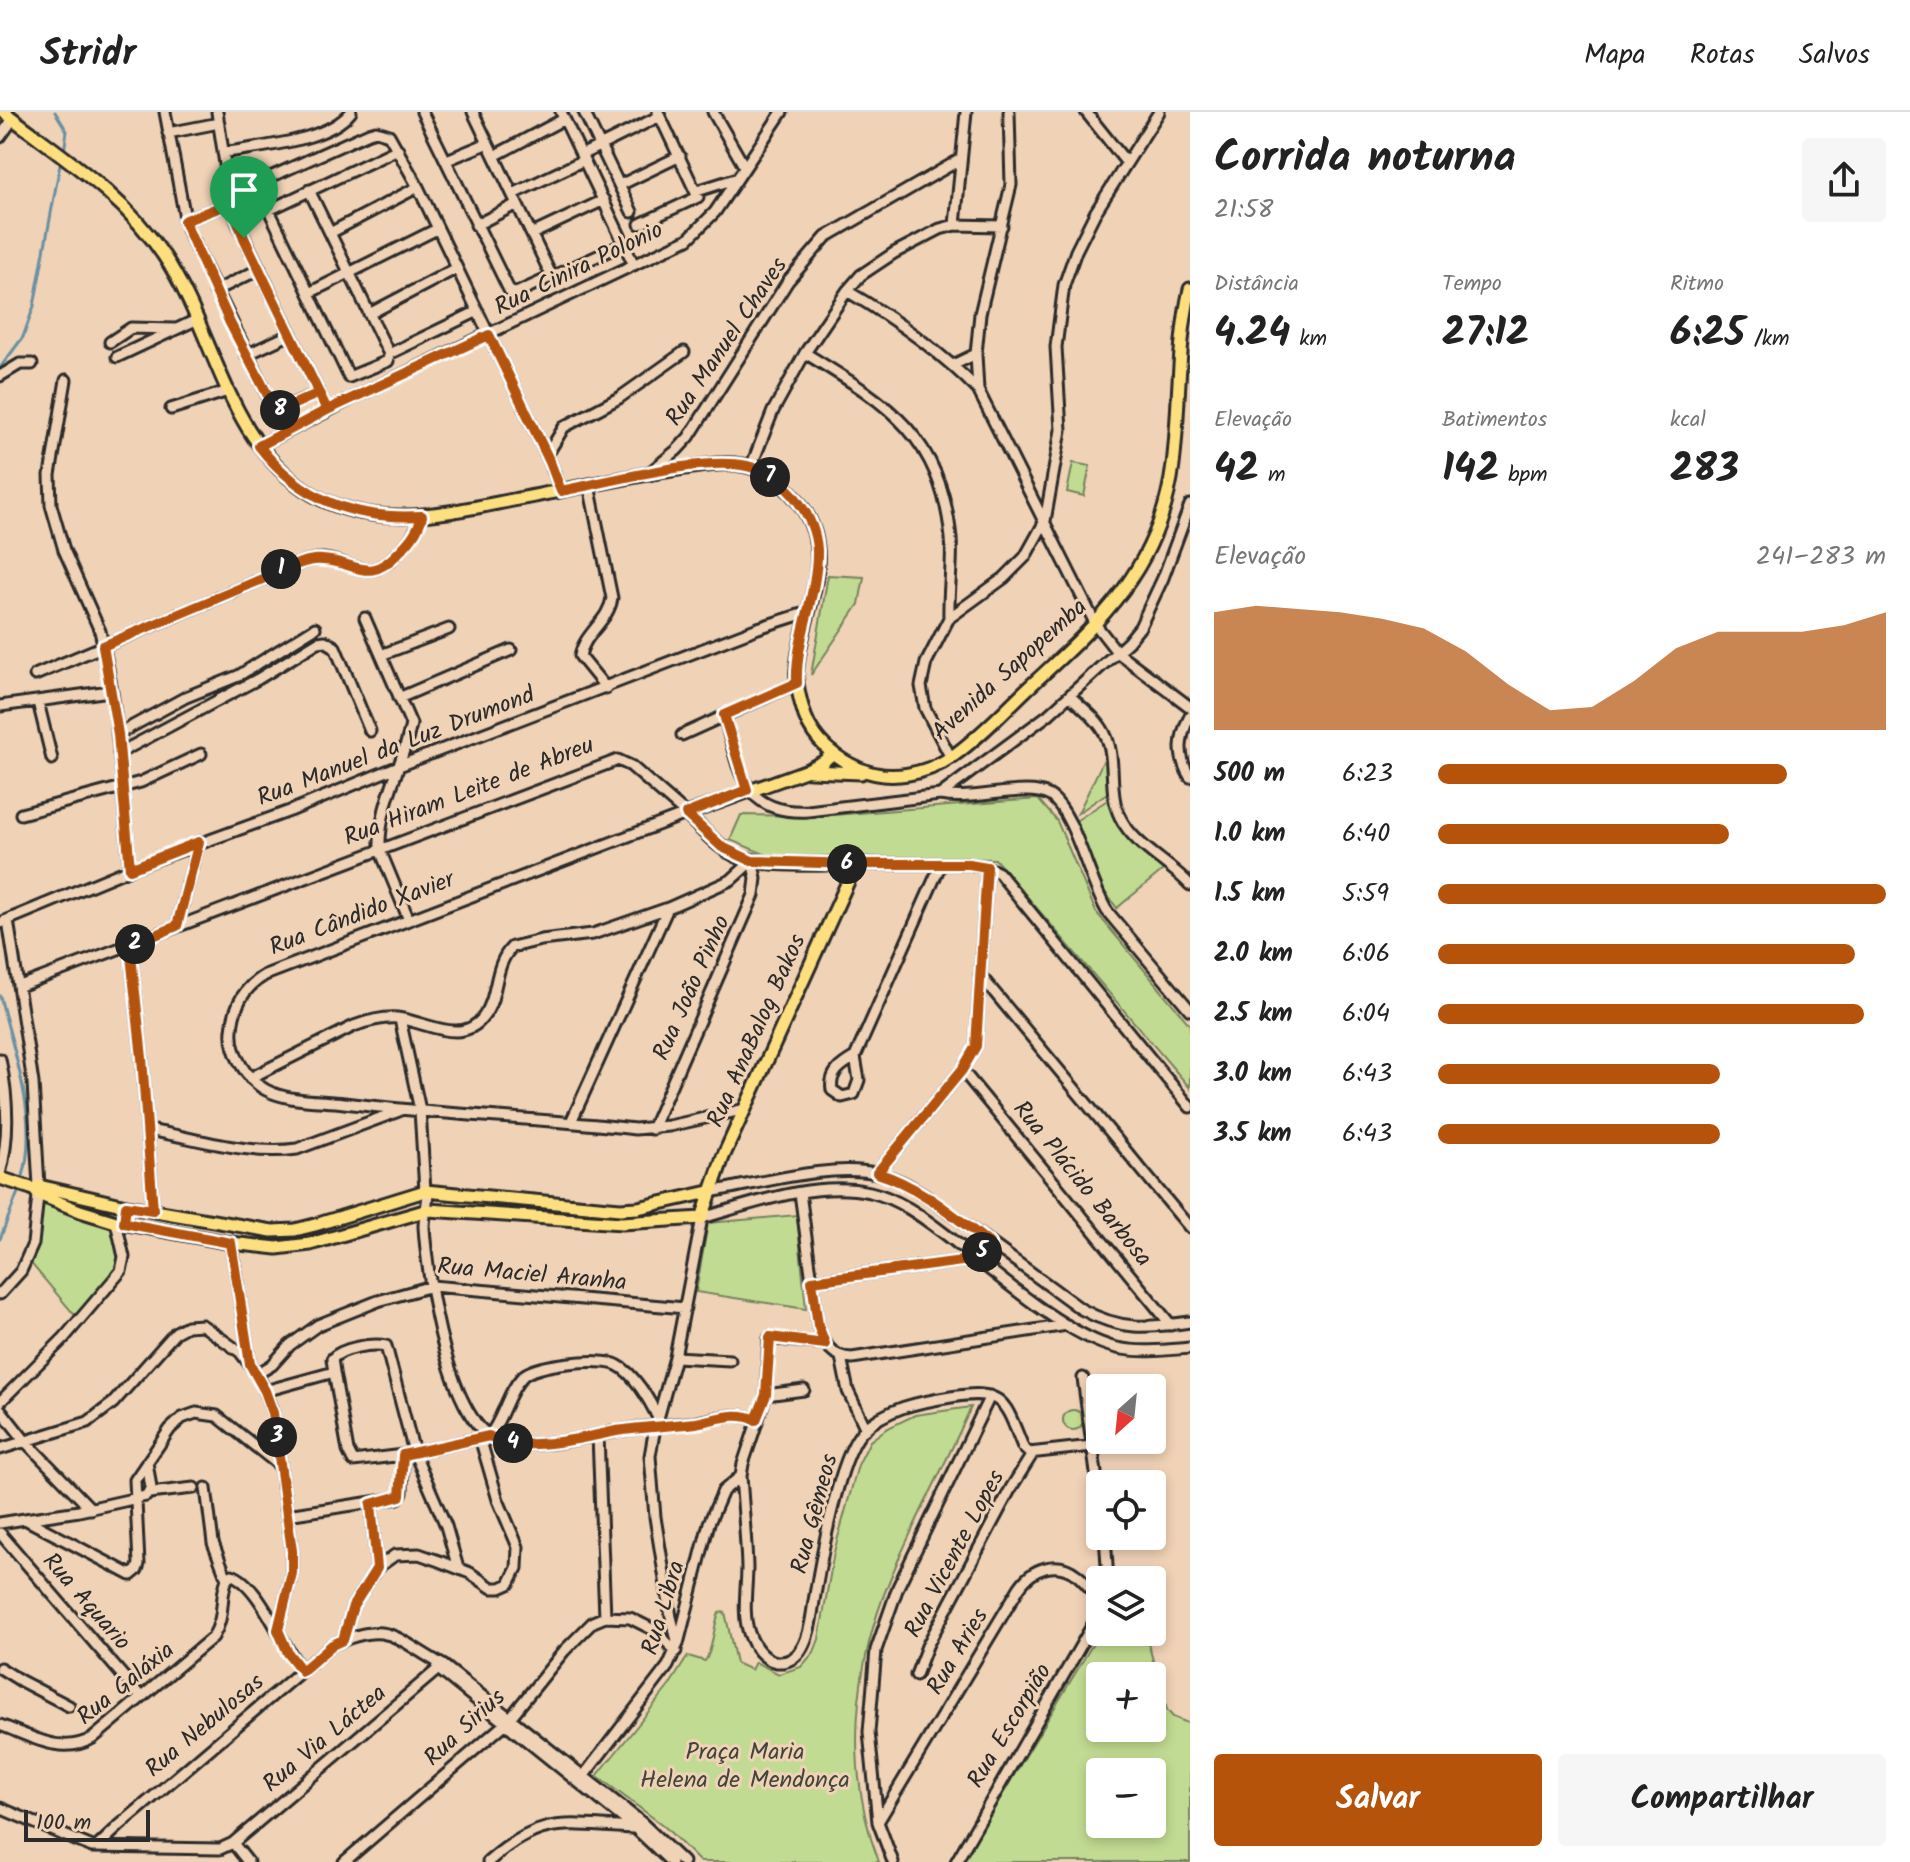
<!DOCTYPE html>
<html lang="pt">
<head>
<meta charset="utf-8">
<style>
  :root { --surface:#fff; --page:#f6f6f6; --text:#222; --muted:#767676; --line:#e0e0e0; --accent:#b45309 }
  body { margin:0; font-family:Kalam,sans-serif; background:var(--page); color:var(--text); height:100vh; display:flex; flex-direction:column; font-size:30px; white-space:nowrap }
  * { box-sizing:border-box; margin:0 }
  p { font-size:26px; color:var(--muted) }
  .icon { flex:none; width:44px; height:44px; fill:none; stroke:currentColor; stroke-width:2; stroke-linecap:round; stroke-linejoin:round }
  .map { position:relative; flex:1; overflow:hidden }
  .sheet { display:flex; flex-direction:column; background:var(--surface); width:720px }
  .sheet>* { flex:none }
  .needle { width:52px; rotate:207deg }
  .controls { position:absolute; left:1086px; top:1262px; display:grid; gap:16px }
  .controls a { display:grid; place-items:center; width:80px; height:80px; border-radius:8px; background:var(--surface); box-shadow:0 4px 12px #0003; font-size:40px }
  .scale { position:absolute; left:24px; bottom:20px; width:126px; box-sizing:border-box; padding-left:8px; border:4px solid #2b2b2b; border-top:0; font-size:22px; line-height:28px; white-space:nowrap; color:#2b2b2b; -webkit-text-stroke:6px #f0d2b6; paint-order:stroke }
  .pin { position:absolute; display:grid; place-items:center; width:68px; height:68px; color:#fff; margin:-82px -34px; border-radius:50% 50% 50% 0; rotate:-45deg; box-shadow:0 0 8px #0007 }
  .pin .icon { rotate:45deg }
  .km { position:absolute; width:40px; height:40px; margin:-20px; border-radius:50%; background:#222; color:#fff; font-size:22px; line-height:40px; text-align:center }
  .round { display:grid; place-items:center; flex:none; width:84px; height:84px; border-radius:8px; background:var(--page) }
  .overview { display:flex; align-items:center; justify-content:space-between; height:136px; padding:0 24px }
  h1 { font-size:44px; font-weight:700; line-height:60px }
  .stats { display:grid; grid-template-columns:repeat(3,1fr); gap:12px; height:136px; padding:8px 24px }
  .stats div { display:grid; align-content:center }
  .stats b { font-size:40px; font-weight:700 }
  .stats small { font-size:22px; font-weight:400 }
  .stats p { font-size:22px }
  .chart { height:224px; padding:16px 24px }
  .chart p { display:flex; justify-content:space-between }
  .chart svg { width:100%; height:144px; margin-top:8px; fill:var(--accent); opacity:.7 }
  .action { display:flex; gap:16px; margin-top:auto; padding:16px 24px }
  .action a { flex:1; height:92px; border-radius:8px; background:var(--accent); color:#fff; font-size:32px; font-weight:700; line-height:92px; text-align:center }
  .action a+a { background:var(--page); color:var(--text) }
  ul { padding:0 24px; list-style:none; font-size:26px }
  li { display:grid; grid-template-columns:128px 96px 1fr; align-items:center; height:60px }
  li i { height:20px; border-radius:10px; background:var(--accent) }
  header { display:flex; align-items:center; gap:48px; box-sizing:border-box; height:112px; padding:0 40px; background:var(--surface); border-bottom:2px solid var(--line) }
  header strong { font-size:38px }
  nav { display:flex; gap:44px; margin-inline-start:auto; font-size:28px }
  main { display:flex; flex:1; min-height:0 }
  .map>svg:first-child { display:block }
  .green { fill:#c2db92; stroke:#76835e; stroke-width:2; fill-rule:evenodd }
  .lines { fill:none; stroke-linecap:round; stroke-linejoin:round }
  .stream { stroke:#6990a3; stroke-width:3 }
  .minor-casing { stroke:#2b2b2b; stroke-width:15 }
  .major-casing { stroke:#2b2b2b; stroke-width:17 }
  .minor { stroke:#f0d2b6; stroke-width:9 }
  .major { stroke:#fedf80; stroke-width:11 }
  .route-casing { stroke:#fff; stroke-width:16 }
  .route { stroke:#b45309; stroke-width:10 }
  .labels { text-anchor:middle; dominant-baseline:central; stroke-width:6; stroke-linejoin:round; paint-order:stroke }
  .street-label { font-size:24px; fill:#2b2b2b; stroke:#f0d2b6 }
  .park-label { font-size:24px; fill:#42453a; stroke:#f0d2b6 }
</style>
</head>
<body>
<header>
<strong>Stridr</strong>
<nav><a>Mapa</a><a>Rotas</a><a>Salvos</a></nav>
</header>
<main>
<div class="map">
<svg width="1190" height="1750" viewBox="0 0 1190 1750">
  <rect width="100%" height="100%" fill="#f0d2b6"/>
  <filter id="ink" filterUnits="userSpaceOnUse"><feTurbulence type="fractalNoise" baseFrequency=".0125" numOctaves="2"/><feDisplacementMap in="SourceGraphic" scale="16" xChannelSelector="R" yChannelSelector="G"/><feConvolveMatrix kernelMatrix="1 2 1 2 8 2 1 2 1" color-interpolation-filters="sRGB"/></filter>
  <g filter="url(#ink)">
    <path class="green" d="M1073 351 1090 354 1084 384 1067 380Z
      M828 463 864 465 859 492 811 563Z
      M1105 645 1110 679 1078 701Z
      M1112 685 1125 721 1163 758 1117 796 1105 780 1074 710Z
      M1038 687 1057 709 1096 800 1190 913V976L995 747 767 743 730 728 741 703 820 704Z
      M39 1084 84 1107 115 1112 121 1153 77 1206 29 1149Z
      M797 1103 806 1197 696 1180 708 1111Z
      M971 1295C946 1352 915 1407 891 1465 853 1555 844 1659 879 1750H700L664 1714 597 1664 669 1574 688 1544 705 1549C713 1539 713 1515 719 1501L725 1500 736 1551 751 1558 755 1550 779 1562 801 1555 814 1540 819 1527 834 1440 858 1353 870 1329 886 1317 915 1303Z
      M1063 1308a10 10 0 1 1 20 0a10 10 0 1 1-20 0Z
      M1100 1520H1145L1167 1598 1173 1605 1190 1612V1750H962ZM1100 1564H1152V1616H1100ZM1100 1660H1152V1712H1100Z"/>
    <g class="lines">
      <path class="stream" d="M55 0 67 19 64 40
        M0 256 23 225 34 194 61 47
        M0 884C14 942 40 1008 22 1068
        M0 1127 20 1075"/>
      <defs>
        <path id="minor" d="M165 0 187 117 273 295 279 298 319 281
          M217 0 231 91 238 112 327 298
          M422 0 510 180 516 181 624 132
          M473 0 552 165
          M561 0 634 153
          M584 0 632 100
          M713 0 744 54
          M1009 0 1011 73 980 202 976 242 978 278 1096 513 1117 540 1190 595
          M1086 0 1126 50
          M168 21 219 11
          M0 25 13 7
          M223 41C260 34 327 30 351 0
          M581 43 660 4
          M494 44 564 7
          M447 48 488 31
          M620 73 680 44
          M309 78 389 242
          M697 79 735 67
          M513 82 584 48
          M230 83 369 21 376 19 389 23 418 75 550 350 561 379
          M184 109 231 91
          M640 112 698 85 658 0
          M476 113 517 92
          M955 113 966 0
          M330 121 418 75
          M532 122 604 88
          M215 179 260 157
          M847 179C895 207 939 238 978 278
          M309 181 437 117
          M369 202 457 156
          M110 230 131 216 175 217
          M805 241C886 291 940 321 951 426 953 452 948 479 949 506
          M389 242 388 249 349 265 269 98 398 37
          M389 242 478 199
          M246 243 291 222
          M117 245 198 207
          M953 253 976 242
          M0 264 20 252H32
          M66 268 50 363 51 393 64 438 100 519C119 596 122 678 130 757
          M171 297 228 279
          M259 334 349 288 688 127 715 100 782 0
          M547 343 564 315 619 286 684 240
          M751 355 773 299 805 241 847 179 861 163 894 141 940 117 955 113 1002 114
          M649 361 677 338 689 325 788 169 826 125 961 47
          M589 373 612 486C609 509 584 521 580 544L606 576
          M365 506 411 612C403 654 378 694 380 738L409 808
          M381 543 449 517
          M35 563 298 452C306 449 314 447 323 447 356 450 368 473 398 441 409 430 417 420 422 404
          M1070 584C1081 595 1097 606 1104 620 1118 646 1107 679 1120 705 1135 735 1168 749 1190 773
          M399 586 511 538
          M38 590 52 647
          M0 594 110 579
          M724 603C739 655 740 703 808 699L940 683 1048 603 1128 530 1140 515 1163 466 1190 393
          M1190 604C1179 625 1177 644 1190 665
          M118 622 186 585 238 564 315 516
          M682 623 797 571
          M119 641 258 567 318 530 325 529 335 535 370 619
          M951 646 925 596 921 574 926 551 949 506 1004 466 1025 445 1045 409 1061 318 1056 235 1064 173 1076 139 1095 101 1159 0
          M940 683C969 688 997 679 1026 679 1034 679 1043 680 1050 684 1074 699 1090 772 1107 799L1190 898
          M21 702 141 670 201 642
          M856 752H969L987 755 999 761 1190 995
          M0 811 130 757 290 699 399 654 758 516 808 500
          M177 814 199 730
          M130 834 142 946 153 1098
          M980 863 1190 1116
          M20 874 618 648 631 654 686 702 265 863C244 875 234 894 232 918 230 941 246 967 266 978 289 990 319 988 344 991 441 1003 538 1006 635 1017L669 1014 746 997
          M400 907 420 998 425 1079
          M855 945 941 752
          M855 945 859 968 854 982 842 985 832 978C829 961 841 953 855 945Z
          M0 947C8 985 10 1024 0 1062
          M962 958 1171 1213
          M250 966 354 914C368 909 382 905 397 906 425 909 462 935 484 904 499 884 493 854 512 835L541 828 593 822 668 796 731 768 752 749 756 766 754 783 652 1017
          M571 1010 668 796
          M148 1018C196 1026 249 1044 297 1037L399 999
          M877 1061 962 958 976 934 987 755
          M428 1079C428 1091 424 1104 424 1115 427 1162 448 1319 503 1330 541 1337 581 1326 618 1319 642 1315 666 1313 690 1311 713 1309 734 1297 756 1308
          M709 1080C759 1072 832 1050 880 1062 897 1066 910 1074 925 1083L1081 1197C1121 1219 1147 1216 1190 1210
          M800 1081 818 1213C823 1231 831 1245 852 1246L1067 1213
          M231 1131 250 1252
          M812 1169 977 1147 989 1131
          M0 1182 21 1159 33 1132 39 1074 33 971 8 808
          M825 1232 769 1226 766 1283 743 1352 741 1364C743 1394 746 1424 747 1455 747 1476 742 1501 749 1521 753 1533 763 1548 777 1550 788 1551 797 1545 802 1536 811 1520 812 1500 815 1483 821 1447 839 1345 862 1320 885 1296 920 1290 951 1285 1005 1276 1005 1291 1023 1335L1029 1341 1092 1334
          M675 1245 730 1248
          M841 1245 848 1279 866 1317
          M334 1260 332 1247C341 1236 372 1231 386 1234L414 1340 446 1414 458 1456
          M257 1262 272 1253 290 1233 318 1213 378 1189 432 1174 685 1196
          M1083 1266 1100 1390
          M265 1279 334 1260 348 1339 353 1349 403 1343 489 1324C503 1307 507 1281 522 1265 533 1252 602 1245 617 1253 634 1261 650 1289 658 1306
          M766 1283 804 1278
          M0 1290 64 1226 121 1159 124 1145 116 1110
          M0 1297 26 1330 91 1397
          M598 1324 605 1505
          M0 1337 88 1310 113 1291 176 1220 187 1214 202 1213 240 1240 257 1262 265 1279 273 1301 292 1439V1461L278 1518
          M206 1376 213 1431 227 1467
          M149 1381 194 1376
          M371 1392 377 1456
          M287 1403 398 1386 402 1381 403 1343
          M25 1407 79 1399 146 1384 151 1376 147 1350
          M0 1411 25 1407 131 1463 137 1458 139 1452 135 1368 170 1317 182 1306 196 1301 217 1304 280 1354
          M0 1421 141 1585
          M1105 1424 1108 1468
          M227 1467 232 1463C259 1472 283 1535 302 1559
          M343 1528 353 1494 377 1456 395 1443 419 1442 439 1449 470 1461 492 1476H500L509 1472 517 1456 518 1435 498 1388 480 1326
          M678 1532 671 1505 655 1405 650 1344 654 1321 675 1245 702 1106C754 1091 816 1068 870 1080 900 1087 925 1107 949 1125 991 1158 1067 1225 1117 1236 1141 1241 1166 1238 1190 1236
          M0 1556 21 1569 69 1594
          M437 1556 635 1716 671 1750
          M916 1563 927 1534 1011 1376 1033 1341
          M0 1613C31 1624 62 1644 93 1626L213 1525C226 1503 219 1487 227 1467
          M579 1670 668 1554 678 1532 709 1411 723 1379 741 1364
          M0 1696 92 1735 220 1737 233 1731 443 1553
          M878 1710 1019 1476C1032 1456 1057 1447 1077 1463 1086 1470 1092 1480 1100 1487
          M233 1731 248 1750
          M97 1735 119 1714 332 1533C390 1506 396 1528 443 1553L641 1710 683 1750
          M344 1750 506 1611 564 1539 593 1510 605 1505 630 1506 654 1518 676 1539
          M488 1750C543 1702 566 1713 633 1716
          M893 1750 878 1710 869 1620 876 1538 898 1475 990 1284
          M956 1750 1100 1500"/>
        <path id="major" d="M4 0C61 44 123 82 164 144 216 221 226 331 312 382 375 419 446 401 513 388 568 378 623 365 678 357 702 354 732 347 756 357 783 368 805 391 814 420 827 465 800 511 797 556 795 571 800 589 805 604 814 629 836 647 860 657 890 670 927 662 953 644 980 625 1003 600 1026 578 1099 511 1160 457 1173 353 1180 295 1177 235 1190 177
          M810 659 861 661
          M0 1066 34 1077 38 1082 80 1099 116 1110 231 1131 277 1136 310 1132 428 1098 622 1111 702 1106 723 1045 856 752C825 751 760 757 733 742 715 733 701 715 686 702L805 659 823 650 833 641
          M34 1077 39 1074 126 1094 272 1119 295 1118 315 1113 425 1079 620 1097 638 1096 709 1080"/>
      </defs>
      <use href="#minor" class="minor-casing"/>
      <use href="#major" class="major-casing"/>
      <use href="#minor" class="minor"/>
      <use href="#major" class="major"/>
    </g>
  </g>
  <g class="lines" filter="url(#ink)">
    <defs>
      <path id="route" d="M244 126 327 298 259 334C301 388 354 408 422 404 418 420 409 430 398 441 368 473 357 450 323 448 314 447 306 449 298 452L103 534 118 622 130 757 199 730 177 814 130 834 142 946 153 1098 126 1094 124 1111 231 1131 250 1252 265 1279 273 1301 292 1439V1461L278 1518 288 1541 302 1559 332 1533 343 1528 353 1494 377 1456 371 1392 400 1384 403 1343 489 1324C520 1342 582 1326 616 1319 642 1315 669 1314 696 1311 716 1308 736 1298 756 1308L766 1283 770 1225 825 1232 818 1213 812 1169 977 1147 989 1131C954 1104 920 1074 877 1061L962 958 976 934 987 755 969 752H856L752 749 722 735 686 702 747 678 724 603 797 571C795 526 818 483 817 438 816 420 808 402 797 388 786 373 766 358 747 354 701 344 609 370 561 379L550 350 489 223 327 298 319 281 281 298 275 297 230 211 184 109 231 91 244 126"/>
    </defs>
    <use href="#route" class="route-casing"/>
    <use href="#route" class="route"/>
  </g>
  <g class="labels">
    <g class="street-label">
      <text transform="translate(579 157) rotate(-26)">Rua Cinira Polonio</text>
      <text transform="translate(727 230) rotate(-56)">Rua Manuel Chaves</text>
      <text transform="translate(1010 558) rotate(-42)">Avenida Sapopemba</text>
      <text transform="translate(396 635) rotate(-21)">Rua Manuel da Luz Drumond</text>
      <text transform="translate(469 680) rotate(-21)">Rua Hiram Leite de Abreu</text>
      <text transform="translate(362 802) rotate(-21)">Rua Cândido Xavier</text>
      <text transform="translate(692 876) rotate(-66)">Rua João Pinho</text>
      <text transform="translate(757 919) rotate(-66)">Rua AnaBalog Bakos</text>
      <text transform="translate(1082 1072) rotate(51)">Rua Plácido Barbosa</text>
      <text transform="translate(532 1163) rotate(5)">Rua Maciel Aranha</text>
      <text transform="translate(815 1402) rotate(-75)">Rua Gêmeos</text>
      <text transform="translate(955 1442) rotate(-62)">Rua Vicente Lopes</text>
      <text transform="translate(86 1490) rotate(49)">Rua Aquario</text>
      <text transform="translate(664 1496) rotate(-73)">Rua Libra</text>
      <text transform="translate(958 1540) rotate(-59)">Rua Aries</text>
      <text transform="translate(126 1572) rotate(-39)">Rua Galáxia</text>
      <text transform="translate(205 1614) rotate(-40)">Rua Nebulosas</text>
      <text transform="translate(1010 1614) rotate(-59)">Rua Escorpião</text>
      <text transform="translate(465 1616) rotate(-43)">Rua Sirius</text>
      <text transform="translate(325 1627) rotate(-40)">Rua Via Láctea</text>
    </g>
    <g class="park-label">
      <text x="745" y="1640">Praça Maria<tspan x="745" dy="28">Helena de Mendonça</tspan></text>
    </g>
  </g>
</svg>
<div class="controls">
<a><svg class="needle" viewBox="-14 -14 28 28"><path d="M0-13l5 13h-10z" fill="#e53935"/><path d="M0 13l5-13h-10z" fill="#767676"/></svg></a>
<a><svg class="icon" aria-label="locate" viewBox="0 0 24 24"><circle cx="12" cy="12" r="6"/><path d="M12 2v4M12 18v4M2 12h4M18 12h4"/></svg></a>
<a><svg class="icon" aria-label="layers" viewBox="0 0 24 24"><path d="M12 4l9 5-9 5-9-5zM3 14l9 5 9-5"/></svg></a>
<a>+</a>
<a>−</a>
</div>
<div class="scale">100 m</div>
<div class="pin" style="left:244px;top:126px;background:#1e9e55"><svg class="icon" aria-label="arrive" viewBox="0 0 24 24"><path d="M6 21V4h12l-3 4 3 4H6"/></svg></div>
<b class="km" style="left:281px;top:457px">1</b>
<b class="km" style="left:135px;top:832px">2</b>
<b class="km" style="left:277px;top:1325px">3</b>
<b class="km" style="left:513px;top:1331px">4</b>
<b class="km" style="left:982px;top:1140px">5</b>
<b class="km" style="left:847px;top:752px">6</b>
<b class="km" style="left:770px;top:365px">7</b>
<b class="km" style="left:280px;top:298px">8</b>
</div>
<section class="sheet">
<div class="overview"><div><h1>Corrida noturna</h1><p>21:58</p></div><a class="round"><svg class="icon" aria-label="share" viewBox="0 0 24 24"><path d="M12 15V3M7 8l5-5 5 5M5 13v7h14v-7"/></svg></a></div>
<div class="stats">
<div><p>Distância</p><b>4.24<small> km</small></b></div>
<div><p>Tempo</p><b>27:12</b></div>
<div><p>Ritmo</p><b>6:25<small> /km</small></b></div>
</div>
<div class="stats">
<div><p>Elevação</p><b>42<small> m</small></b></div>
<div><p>Batimentos</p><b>142<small> bpm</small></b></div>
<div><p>kcal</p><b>283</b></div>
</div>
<div class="chart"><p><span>Elevação</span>241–283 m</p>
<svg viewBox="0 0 160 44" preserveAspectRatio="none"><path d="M0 44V8L10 6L20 7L30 8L40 10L50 13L60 20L70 30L80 38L90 37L100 29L110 19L120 14L130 14L140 14L150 12L160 8V44z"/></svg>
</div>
<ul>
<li><b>500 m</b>6:23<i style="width:78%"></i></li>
<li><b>1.0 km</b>6:40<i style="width:65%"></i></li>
<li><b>1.5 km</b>5:59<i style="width:100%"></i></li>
<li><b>2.0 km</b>6:06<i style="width:93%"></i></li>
<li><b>2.5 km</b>6:04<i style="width:95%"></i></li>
<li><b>3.0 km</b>6:43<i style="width:63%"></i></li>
<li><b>3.5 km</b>6:43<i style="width:63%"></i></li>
</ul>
<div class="action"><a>Salvar</a><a>Compartilhar</a></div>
</section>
</main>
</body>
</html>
